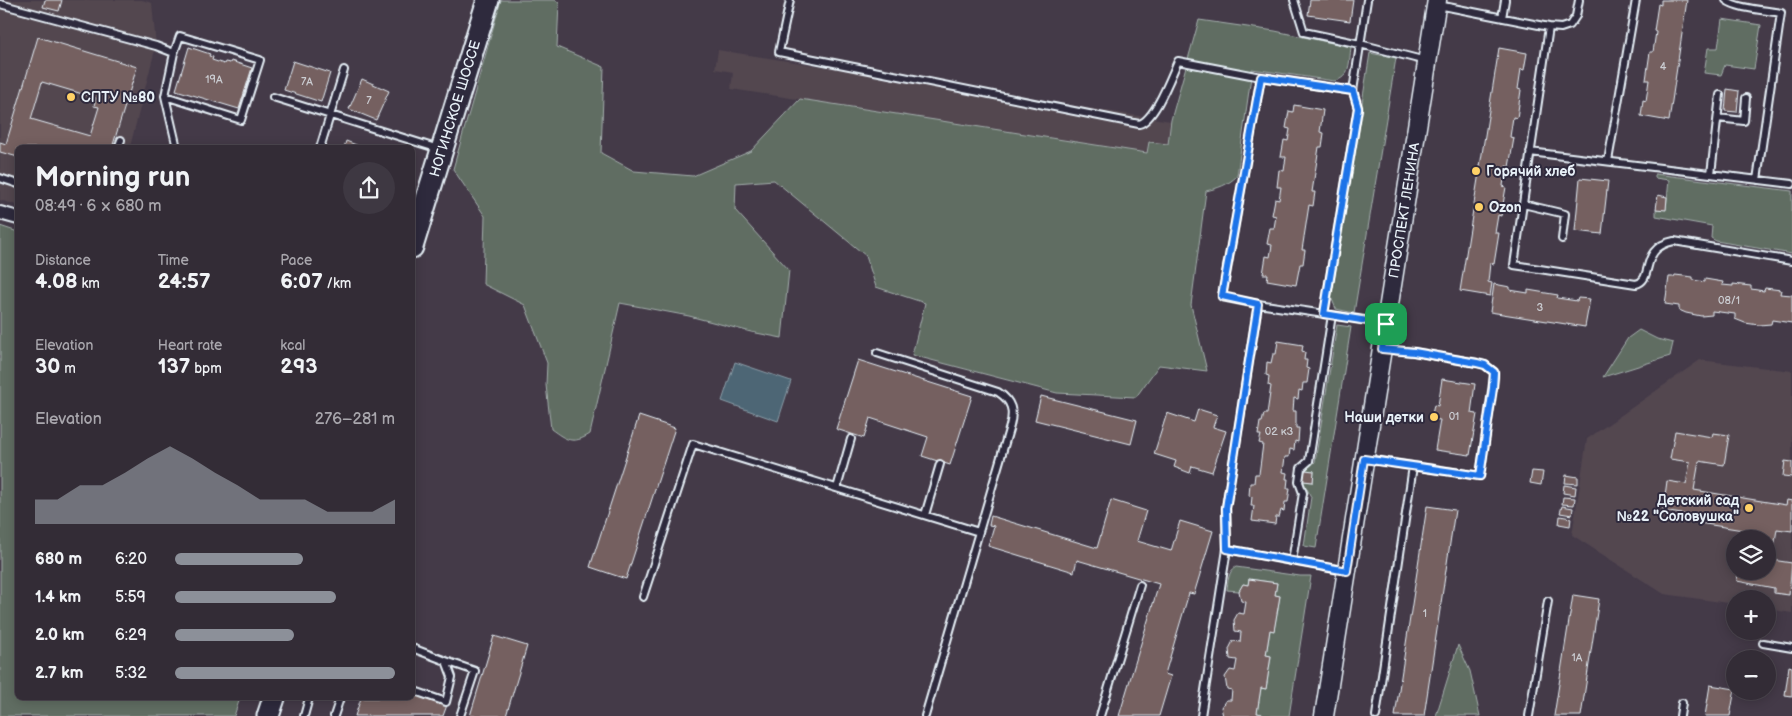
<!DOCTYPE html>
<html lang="en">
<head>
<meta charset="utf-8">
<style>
  :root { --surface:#332c36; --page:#3e3842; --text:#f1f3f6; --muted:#a9a7ad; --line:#4e4851; --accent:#8c9099 }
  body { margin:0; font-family:"Balsamiq Sans",sans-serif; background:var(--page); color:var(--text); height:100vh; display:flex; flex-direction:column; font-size:19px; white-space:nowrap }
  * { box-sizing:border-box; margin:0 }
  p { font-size:16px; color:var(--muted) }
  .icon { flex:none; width:28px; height:28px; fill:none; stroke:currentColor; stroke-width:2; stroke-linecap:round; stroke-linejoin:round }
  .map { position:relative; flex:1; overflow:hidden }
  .side { position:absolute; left:15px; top:145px; width:400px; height:555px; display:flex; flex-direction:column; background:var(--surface); border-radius:8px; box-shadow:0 2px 12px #0003,0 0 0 1px var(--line) }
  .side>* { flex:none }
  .controls { position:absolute; left:1726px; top:530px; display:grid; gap:10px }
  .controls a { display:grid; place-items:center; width:50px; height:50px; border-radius:50%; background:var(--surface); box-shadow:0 2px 12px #0003,0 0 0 1px var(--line); font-size:25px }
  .pin { position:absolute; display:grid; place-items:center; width:42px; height:42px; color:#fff; margin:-21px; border-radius:10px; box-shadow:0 2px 8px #0006 }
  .round { display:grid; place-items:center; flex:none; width:52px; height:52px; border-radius:26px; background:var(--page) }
  .summary { display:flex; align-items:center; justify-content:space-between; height:85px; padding:0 20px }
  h1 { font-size:28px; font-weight:700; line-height:38px }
  .figures { display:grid; grid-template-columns:repeat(3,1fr); gap:8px; height:85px; padding:5px 20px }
  .figures div { display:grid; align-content:center }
  .figures b { font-size:21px; font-weight:700 }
  .figures small { font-size:14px; font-weight:400 }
  .figures p { font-size:14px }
  .chart { height:140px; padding:10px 20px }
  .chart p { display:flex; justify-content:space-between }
  .chart svg { width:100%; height:90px; margin-top:5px; fill:var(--accent); opacity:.7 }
  ul { padding:0 20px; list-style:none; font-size:16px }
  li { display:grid; grid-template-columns:80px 60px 1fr; align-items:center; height:38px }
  li i { height:12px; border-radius:6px; background:var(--accent) }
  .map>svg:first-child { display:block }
  .built { fill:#524650; fill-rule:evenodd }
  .green { fill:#606d62; stroke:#a4afad }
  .water { fill:#4d6675; stroke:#8b9ea9 }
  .building { fill:#746161; stroke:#e8f1f8; fill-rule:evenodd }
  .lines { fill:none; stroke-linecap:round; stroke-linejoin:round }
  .lane-casing { stroke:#e8f1f8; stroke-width:10 }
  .street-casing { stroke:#e8f1f8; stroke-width:16 }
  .secondary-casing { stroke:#e8f1f8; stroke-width:21 }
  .highway-casing { stroke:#e8f1f8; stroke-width:25 }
  .lane { stroke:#2f2a3d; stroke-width:6 }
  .street { stroke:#2f2a3d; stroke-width:12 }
  .secondary { stroke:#2f2a3d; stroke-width:18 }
  .highway { stroke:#2f2a3d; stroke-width:21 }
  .route-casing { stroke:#fff; stroke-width:10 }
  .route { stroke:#1a73e8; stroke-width:6 }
  .poi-dot { fill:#ffd166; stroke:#2f2a3d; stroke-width:2 }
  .labels { text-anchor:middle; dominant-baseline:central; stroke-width:4; stroke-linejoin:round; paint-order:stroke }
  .number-label { font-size:11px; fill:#cbcdd2 }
  .poi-label { font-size:14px; font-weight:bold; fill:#e8f1f8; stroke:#2f2a3d; text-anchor:start }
  .street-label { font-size:14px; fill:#e8f1f8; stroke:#2f2a3d }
</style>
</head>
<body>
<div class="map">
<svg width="1792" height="716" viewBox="0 0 1792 716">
  <rect width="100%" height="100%" fill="#443a48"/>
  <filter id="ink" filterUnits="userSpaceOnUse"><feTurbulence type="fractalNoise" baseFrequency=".02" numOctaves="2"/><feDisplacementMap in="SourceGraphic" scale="10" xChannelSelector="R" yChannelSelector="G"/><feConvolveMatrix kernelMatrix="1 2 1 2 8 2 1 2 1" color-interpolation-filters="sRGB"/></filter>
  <g filter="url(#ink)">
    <path class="built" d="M0 0H142L152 3 156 46 130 147 18 148 17 205 0 200Z
      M718 50 1171 121 1168 145 1149 142 1147 153 731 89 733 72 715 69Z
      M1700 360 1792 371V613L1768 609V599H1735V604L1664 594 1572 535 1587 439ZM1735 539H1768V571H1735Z"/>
    <path class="green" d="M501 0H555L559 3 557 47 604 67 601 153 634 171 693 176 751 151 800 99 1147 153 1149 142 1168 144 1171 120 1199 20 1275 31 1351 47C1349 61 1351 78 1334 81L1252 69 1237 176C1228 185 1218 188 1206 191L1191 305 1207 371 1159 365 1136 397 1057 393 912 355 925 303 876 287 866 256 774 180 736 183 735 210 789 270 782 338 751 332 689 316 620 303 590 434C573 445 566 440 551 429L546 385 547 363 525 305 483 284 485 216 453 169Z
      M1722 19 1761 25 1754 69 1725 65 1721 75 1704 73 1708 48H1718Z
      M1370 53 1396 58 1354 313 1336 309 1331 297Z
      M1655 174 1792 191V254L1716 241 1711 238 1712 226 1656 216V209H1666L1669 180 1655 178Z
      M0 226 18 232V698H240L234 716H0Z
      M1337 325 1351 327 1316 548 1304 546 1311 497 1303 481 1313 482 1314 471 1305 470 1315 462Z
      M1639 330 1657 339 1673 343 1670 356 1603 377 1628 338Z
      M1236 567 1300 576H1311L1289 716H1262V714L1257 713 1261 688 1266 689 1271 656 1266 655 1270 630H1274L1280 596 1275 595 1277 583 1249 579 1248 585 1243 584 1239 591 1227 590C1228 582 1228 571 1236 567Z
      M1458 645 1470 671 1480 716H1436Z"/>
    <path class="water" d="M735 362 791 381 778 421 722 401Z"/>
    <path class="building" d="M45 0H62L59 11 43 7Z
      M1310 0H1353L1350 21 1308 15Z
      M1661 0H1687L1669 121 1641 116 1643 100 1646 101 1649 80H1646L1650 52H1653L1656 32 1654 31 1658 4 1661 5Z
      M38 37 137 67 112 148H18V157L0 152V142L6 144ZM42 82 96 98 94 106 99 107 90 136 31 119Z
      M189 47 210 54 209 56 213 57 212 60 224 64 225 62 230 63 231 61 252 68 239 109 176 90Z
      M1499 48 1527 53 1524 70 1521 69 1518 89 1521 90 1517 118 1513 117 1510 137 1514 138 1509 167 1506 166 1503 186 1506 187 1501 216 1498 215 1495 233H1499L1494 264 1490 263 1488 282 1492 283 1490 296 1460 291Z
      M293 61 330 73 321 102 284 90Z
      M362 79 389 91 376 120 349 109Z
      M1727 89 1739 91 1737 112 1725 111Z
      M1294 105 1323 110 1320 132 1324 133 1322 147H1319L1312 192H1315L1313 206 1309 205 1302 250H1305L1303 264H1300L1296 285 1267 280 1268 274H1263L1266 256 1270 257 1272 245 1267 244 1270 228H1274L1276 216 1272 215 1275 199 1279 200 1281 187H1277L1279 170 1284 171 1286 157H1281L1284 140 1288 141 1290 129 1286 128 1289 111 1293 112Z
      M346 141 364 148H344Z
      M1580 178 1608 181 1602 234 1575 231Z
      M1658 195 1667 197 1666 210 1656 209Z
      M1675 275 1693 277V280L1705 282V279L1723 282 1722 285 1733 286V284L1751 286V289L1764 291 1765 288 1781 290 1780 294 1792 295V323L1772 320 1771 324 1759 325 1745 323 1735 319V314L1712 311V315L1701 316 1686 313 1679 310V306L1665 304 1669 277H1674Z
      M1494 284 1510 287V290L1528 293V290L1558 295 1557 298 1577 301 1578 298 1590 299 1585 327 1490 312Z
      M1278 341 1303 345 1302 351 1305 352 1304 360H1307L1306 368 1309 369 1307 383H1303L1302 391 1299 390 1298 399 1294 398 1293 411H1296V428H1299L1298 442 1295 441 1294 450 1290 449 1289 457H1285L1283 472 1287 473 1286 479H1288L1287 488H1290L1288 502H1285L1284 511 1281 510 1279 517H1276L1275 524 1252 521 1254 506H1251L1252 497 1249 496 1250 483H1254L1255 474H1259L1263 444 1259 443 1261 435H1258L1260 422H1262L1264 414H1267L1271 386 1268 385 1269 376 1266 375 1267 362 1271 363 1273 354H1276Z
      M858 360 972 396 950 465 922 456 928 437 870 418 864 438 836 429Z
      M1442 379 1475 384 1471 413 1477 414 1470 455 1435 450 1440 420 1431 419 1434 405 1438 406Z
      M1041 396 1137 420 1131 444 1035 420Z
      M1198 409 1217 415 1213 427 1226 431 1212 472 1192 466 1190 473 1174 467 1176 461 1154 454 1167 413 1194 422Z
      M639 416 675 428 626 579 590 567Z
      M1675 431 1712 437 1713 433 1729 435 1724 465 1699 461 1694 490 1786 505 1787 500 1792 501V531L1777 529 1772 560 1792 563 1789 595 1774 593V588L1737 581 1738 571H1768V539H1761L1762 533 1699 523 1700 517 1663 511 1667 481 1686 484 1690 462 1670 459Z
      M1785 461 1792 462V477L1783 476Z
      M1305 470 1314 471 1313 482 1303 481Z
      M1532 471 1543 472 1541 485 1530 483Z
      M1566 475 1578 477V484L1565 483Z
      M1564 485 1576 487 1575 495 1563 493Z
      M1563 497 1575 498 1574 505 1562 504Z
      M1111 500 1146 511 1137 541 1171 551 1180 521 1213 531 1194 594 1189 593 1165 674 1171 676 1159 716H1119L1159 584 1077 560 1074 572 988 546 994 526 989 525 991 516 1097 548Z
      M1427 506 1455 510 1424 716H1395Z
      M1562 506 1573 508 1572 515 1560 513Z
      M1560 516 1571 518 1570 526 1559 524Z
      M1249 579 1277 583 1275 595 1280 596 1274 631 1270 630 1266 655 1271 656 1266 689 1261 688 1257 713 1262 714V716H1223L1221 707 1226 700H1231L1232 690 1227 689 1225 677 1230 670 1235 671 1237 660 1230 659 1229 649 1233 641 1240 642 1241 632 1235 631 1234 620 1238 613 1244 614 1246 602 1241 601 1239 591 1243 584 1248 585Z
      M1573 595 1599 599 1581 716H1554Z
      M494 636 527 646 506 716H470Z
      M1789 666 1792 667V696L1785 695Z
      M1710 685 1735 689 1730 716H1705Z
      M412 694 447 705 443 716H355L361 698H412Z"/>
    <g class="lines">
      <defs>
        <path id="lane" d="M790 0 779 52 1139 124C1155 120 1171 76 1178 61L1261 77
          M1294 0 1304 32 1360 44 1426 61
          M1367 0 1353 91 1261 77 1222 297 1258 304 1384 323
          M1726 0C1737 9 1767 10 1781 13L1757 180
          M0 4 156 46 174 53
          M1438 5 1549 27 1514 265 1636 284C1655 280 1638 248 1674 241L1792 261
          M1502 18 1505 0
          M1549 27 1561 28 1570 25 1576 16 1579 0
          M165 96 241 120 260 60 180 36 174 53 165 96 177 148
          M273 97 439 149
          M1718 118 1744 121 1746 98
          M118 148 121 140
          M320 148 344 70
          M1530 152 1792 184
          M1608 161 1636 0
          M1711 174 1720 95
          M0 178 18 184
          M1523 204 1565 214 1562 239
          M1324 314 1358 108 1353 91
          M877 353 998 392C1012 401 1014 411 1010 426L925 716
          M1366 459 1480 476 1494 377V372L1485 365 1477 363 1414 352 1383 349
          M837 488 851 439
          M925 515 940 464
          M1227 549 1226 508 1258 304
          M1292 561 1303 493 1299 482 1301 468 1309 461 1332 315
          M643 597 693 444 979 532
          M1763 643 1792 648
          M412 648 446 661 452 677 446 702 412 690
          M446 661 475 671 460 716
          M304 716 309 698
          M334 716 340 698
          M1100 716 1140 585
          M1201 716 1227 549 1346 571
          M1376 716 1413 466
          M1529 716 1548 601
          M1680 716 1682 703"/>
        <path id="street" d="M0 213 18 218"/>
        <g id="secondary">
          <path id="s1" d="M1324 716 1437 0"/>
        </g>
        <g id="highway">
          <path id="s2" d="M412 247 488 0"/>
          <path d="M268 716 274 698"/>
        </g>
      </defs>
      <use href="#lane" class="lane-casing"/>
      <use href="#street" class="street-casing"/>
      <use href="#secondary" class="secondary-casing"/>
      <use href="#highway" class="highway-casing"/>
      <use href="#lane" class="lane"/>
      <use href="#street" class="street"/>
      <use href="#secondary" class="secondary"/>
      <use href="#highway" class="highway"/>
    </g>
  </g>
  <g class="lines" filter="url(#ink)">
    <defs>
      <path id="route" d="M1261 77 1353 91 1358 108 1324 314 1386 324 1382 349 1414 352 1477 363 1485 365 1494 372 1493 388 1480 476 1364 459 1347 571 1227 549 1226 508 1258 304 1222 296Z"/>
    </defs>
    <use href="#route" class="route-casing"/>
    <use href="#route" class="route"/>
  </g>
  <g class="poi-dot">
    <circle cx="71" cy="97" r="5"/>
    <circle cx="1476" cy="171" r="5"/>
    <circle cx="1479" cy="207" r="5"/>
    <circle cx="1434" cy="417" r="5"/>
    <circle cx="1749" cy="508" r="5"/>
  </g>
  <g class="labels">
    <g class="number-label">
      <text x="1663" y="66">4</text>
      <text x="214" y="79">19А</text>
      <text x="307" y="81">7А</text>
      <text x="369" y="100">7</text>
      <text x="1729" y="300">08/1</text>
      <text x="1540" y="307">3</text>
      <text x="1454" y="416">01</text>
      <text x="1279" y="431">02 к3</text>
      <text x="1425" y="613">1</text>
      <text x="1577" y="657">1А</text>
    </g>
    <g class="poi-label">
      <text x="81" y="97">СПТУ №80</text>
      <text x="1486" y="171">Горячий хлеб</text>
      <text x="1489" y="207">Ozon</text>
      <text x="1424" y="417" text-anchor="end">Наши детки</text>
      <text x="1739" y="500" text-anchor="end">Детский сад<tspan x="1739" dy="16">№22 "Соловушка"</tspan></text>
    </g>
    <g class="street-label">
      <text stroke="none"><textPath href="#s2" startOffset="145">НОГИНСКОЕ ШОССЕ</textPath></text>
      <text stroke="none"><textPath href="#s1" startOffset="512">ПРОСПЕКТ ЛЕНИНА</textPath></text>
    </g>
  </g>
</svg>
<div class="controls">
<a><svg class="icon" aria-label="layers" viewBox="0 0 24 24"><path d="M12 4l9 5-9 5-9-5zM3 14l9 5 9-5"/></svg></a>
<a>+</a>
<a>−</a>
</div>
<div class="pin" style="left:1386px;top:324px;background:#1e9e55"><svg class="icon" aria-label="arrive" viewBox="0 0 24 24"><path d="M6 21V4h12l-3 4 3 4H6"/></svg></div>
<section class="side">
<div class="summary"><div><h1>Morning run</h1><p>08:49 · 6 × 680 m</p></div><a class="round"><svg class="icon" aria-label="share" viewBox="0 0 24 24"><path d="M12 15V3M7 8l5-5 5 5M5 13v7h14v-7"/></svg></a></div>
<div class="figures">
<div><p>Distance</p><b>4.08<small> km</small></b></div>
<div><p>Time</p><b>24:57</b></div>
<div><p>Pace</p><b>6:07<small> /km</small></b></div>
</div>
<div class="figures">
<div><p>Elevation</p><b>30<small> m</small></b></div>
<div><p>Heart rate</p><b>137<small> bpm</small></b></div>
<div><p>kcal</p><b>293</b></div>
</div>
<div class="chart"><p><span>Elevation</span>276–281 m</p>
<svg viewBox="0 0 160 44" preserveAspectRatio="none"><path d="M0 44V32L10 32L20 25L30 25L40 19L50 12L60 6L70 12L80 19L90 25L100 32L110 32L120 32L130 38L140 38L150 38L160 32V44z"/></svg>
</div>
<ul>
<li><b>680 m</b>6:20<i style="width:58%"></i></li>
<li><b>1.4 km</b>5:59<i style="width:73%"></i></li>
<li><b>2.0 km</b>6:29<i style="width:54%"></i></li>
<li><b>2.7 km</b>5:32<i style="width:100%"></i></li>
</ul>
</section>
</div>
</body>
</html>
